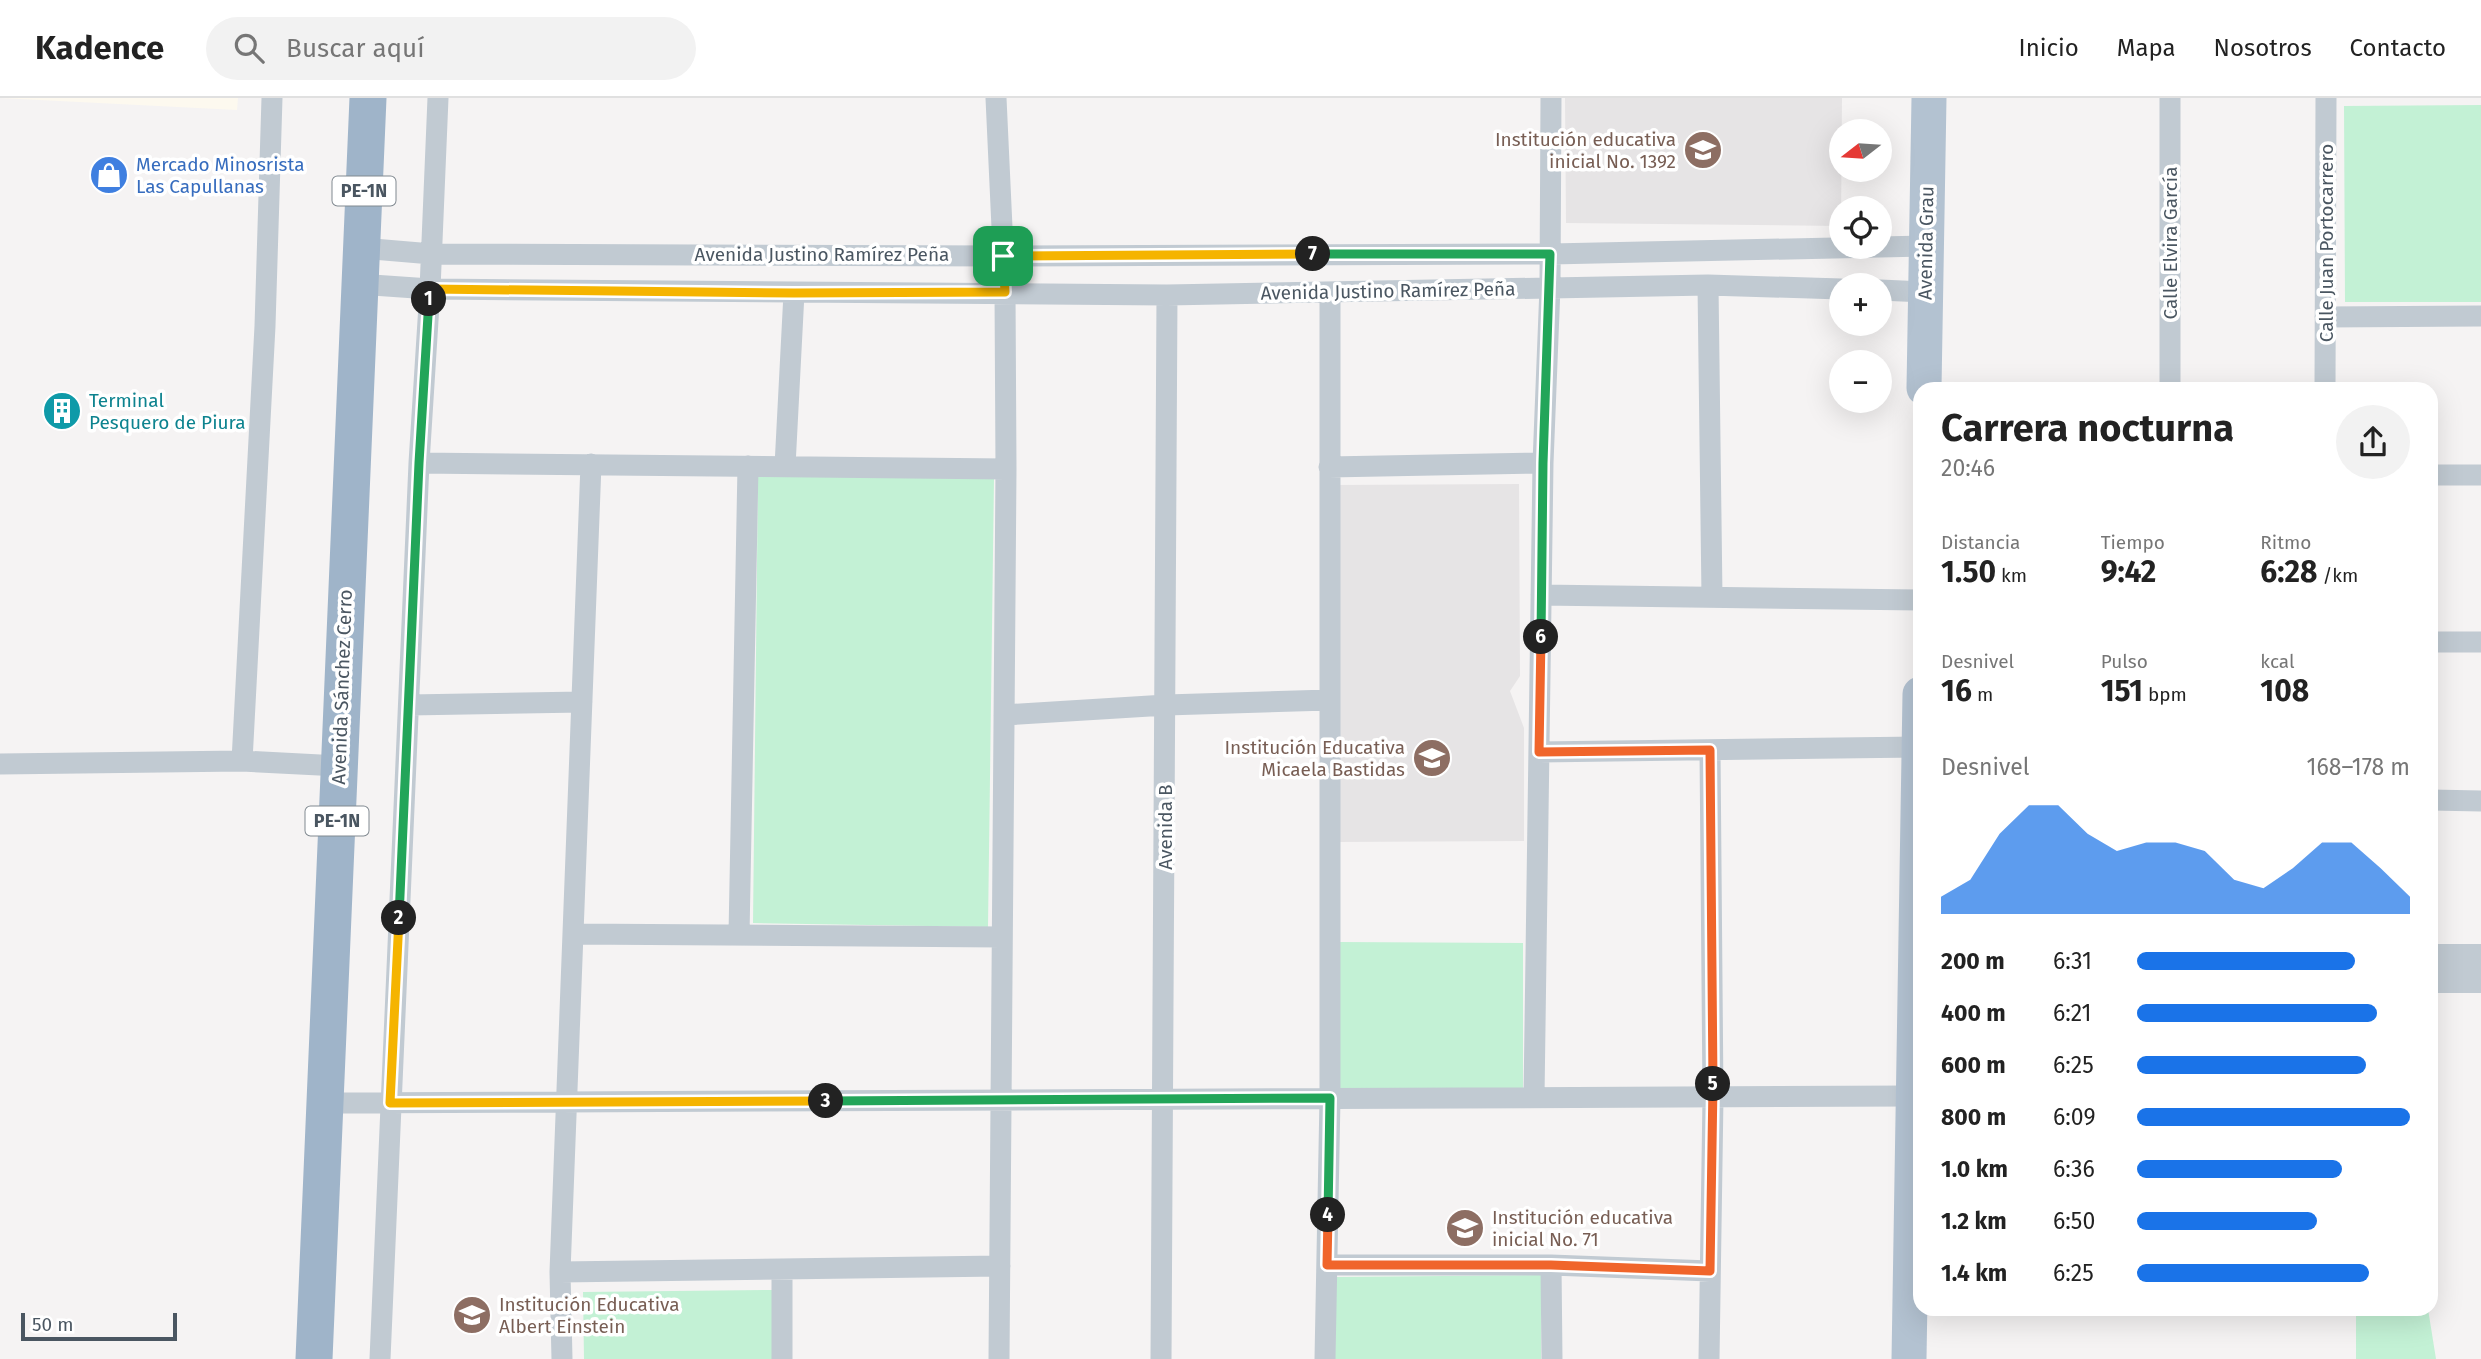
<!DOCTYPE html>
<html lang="es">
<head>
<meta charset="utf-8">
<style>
  :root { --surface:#fff; --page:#f2f2f2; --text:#222; --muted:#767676; --line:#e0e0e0; --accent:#1a73e8 }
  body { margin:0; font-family:"Fira Sans",sans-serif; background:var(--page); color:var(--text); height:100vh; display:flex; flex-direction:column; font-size:26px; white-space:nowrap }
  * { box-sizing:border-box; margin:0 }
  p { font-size:23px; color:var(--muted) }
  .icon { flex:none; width:38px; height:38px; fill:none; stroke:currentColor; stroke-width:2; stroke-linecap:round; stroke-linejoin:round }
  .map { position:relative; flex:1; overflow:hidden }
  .details { position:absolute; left:1913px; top:284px; width:525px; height:934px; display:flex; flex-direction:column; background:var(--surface); border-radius:21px; box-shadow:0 7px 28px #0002 }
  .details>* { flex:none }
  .needle { width:46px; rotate:253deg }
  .controls { position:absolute; left:1829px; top:21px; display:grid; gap:14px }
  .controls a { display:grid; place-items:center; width:63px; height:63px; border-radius:50%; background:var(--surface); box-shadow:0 7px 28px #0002; font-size:35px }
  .scale { position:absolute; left:21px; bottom:18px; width:156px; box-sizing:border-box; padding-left:7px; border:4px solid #4a5661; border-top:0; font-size:19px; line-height:24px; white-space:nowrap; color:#4a5661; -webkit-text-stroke:5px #fff; paint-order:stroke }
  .pin { position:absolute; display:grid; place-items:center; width:60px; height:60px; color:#fff; margin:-30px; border-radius:14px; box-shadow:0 4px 10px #0006 }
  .km { position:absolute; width:35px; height:35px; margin:-18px; border-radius:50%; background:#222; color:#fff; font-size:19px; line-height:35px; text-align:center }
  .round { display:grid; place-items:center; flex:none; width:74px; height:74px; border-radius:37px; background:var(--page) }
  .overview { display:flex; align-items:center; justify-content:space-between; height:119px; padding:0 28px }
  h1 { font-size:38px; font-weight:700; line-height:52px }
  .stats { display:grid; grid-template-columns:repeat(3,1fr); gap:10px; height:119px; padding:7px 28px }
  .stats div { display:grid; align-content:center }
  .stats b { font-size:30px; font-weight:700 }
  .stats small { font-size:19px; font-weight:400 }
  .stats p { font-size:19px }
  .chart { height:196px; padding:14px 28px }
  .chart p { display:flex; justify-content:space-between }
  .chart svg { width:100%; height:126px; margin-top:7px; fill:var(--accent); opacity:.7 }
  ul { padding:0 28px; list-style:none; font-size:23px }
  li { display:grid; grid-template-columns:112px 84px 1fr; align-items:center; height:52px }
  li i { height:18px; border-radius:9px; background:var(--accent) }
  header { display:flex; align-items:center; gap:42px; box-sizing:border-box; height:98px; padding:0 35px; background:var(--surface); border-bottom:2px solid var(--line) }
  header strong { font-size:33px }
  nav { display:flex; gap:38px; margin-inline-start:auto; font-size:24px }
  .search { width:490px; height:63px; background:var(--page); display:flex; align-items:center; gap:18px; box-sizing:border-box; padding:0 24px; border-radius:38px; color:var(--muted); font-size:26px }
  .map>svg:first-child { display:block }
  .commercial { fill:#fdf9ef }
  .education { fill:#e6e4e5 }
  .green { fill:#c3f1d5 }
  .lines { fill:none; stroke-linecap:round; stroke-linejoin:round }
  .minor { stroke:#c1cad2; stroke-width:21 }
  .tertiary { stroke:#c1cad2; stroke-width:26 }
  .primary { stroke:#b3c2d1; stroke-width:35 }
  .trunk { stroke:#9fb4c9; stroke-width:37 }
  .split-1-casing { stroke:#fff; stroke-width:14 }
  .split-2-casing { stroke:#fff; stroke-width:14 }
  .split-3-casing { stroke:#fff; stroke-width:14 }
  .split-4-casing { stroke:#fff; stroke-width:14 }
  .split-5-casing { stroke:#fff; stroke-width:14 }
  .split-6-casing { stroke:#fff; stroke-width:14 }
  .split-7-casing { stroke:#fff; stroke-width:14 }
  .split-8-casing { stroke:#fff; stroke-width:14 }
  .split-1 { stroke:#f5b400; stroke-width:9 }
  .split-2 { stroke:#22a559; stroke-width:9 }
  .split-3 { stroke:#f5b400; stroke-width:9 }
  .split-4 { stroke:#22a559; stroke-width:9 }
  .split-5 { stroke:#f0652b; stroke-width:9 }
  .split-6 { stroke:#f0652b; stroke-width:9 }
  .split-7 { stroke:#22a559; stroke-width:9 }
  .split-8 { stroke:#f5b400; stroke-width:9 }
  .labels { text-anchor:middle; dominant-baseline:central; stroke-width:7; stroke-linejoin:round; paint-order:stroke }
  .shield { fill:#fff; stroke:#808990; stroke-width:2 }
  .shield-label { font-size:18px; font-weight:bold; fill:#4a5661 }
  .education-label { font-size:19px; fill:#785e54; stroke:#fff; text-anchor:end }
  .shop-label { font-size:19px; fill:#366cbe; stroke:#fff; text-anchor:start }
  .street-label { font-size:19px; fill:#4a5661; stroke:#fff }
  .culture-label { font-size:19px; fill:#0d838f; stroke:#fff; text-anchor:start }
</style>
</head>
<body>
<header>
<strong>Kadence</strong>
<div class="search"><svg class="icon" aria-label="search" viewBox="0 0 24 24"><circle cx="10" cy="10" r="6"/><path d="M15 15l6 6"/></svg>Buscar aquí</div>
<nav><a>Inicio</a><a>Mapa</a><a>Nosotros</a><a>Contacto</a></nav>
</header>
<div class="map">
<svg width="2481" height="1261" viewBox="0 0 2481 1261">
  <rect width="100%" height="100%" fill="#f5f3f3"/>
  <path class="commercial" d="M0 0H238L237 12Z"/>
  <path class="education" d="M1565 0H1842L1841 128 1566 125Z
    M1519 386 1520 578 1510 593 1524 630V743L1338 744 1335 387Z"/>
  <path class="green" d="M2481 7V204H2345L2344 8Z
    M758 377 994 381 988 829 753 825Z
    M1340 844 1523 845V992L1340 990Z
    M1541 1177V1261H1335L1336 1179Z
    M773 1192 774 1261H584L583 1194Z
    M2356 1211H2428L2436 1261H2356Z"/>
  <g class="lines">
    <path class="minor" d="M996 0 1005 194 1006 371 999 1261
      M361 150 432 156 1003 158 1551 156 1925 148
      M358 186 430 191 1167 197 1708 187 1841 191
      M1708 187 1712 499
      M1880 192 1924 194
      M2325 219 2481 218
      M2170 290V0
      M2325 290 2326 0
      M419 365 1006 371
      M785 368 794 195
      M1329 369 1543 365
      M2431 377H2481
      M1541 497 1920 502
      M2431 544H2481
      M409 607 582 604
      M1004 617 1166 607 1329 602
      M1539 654 1919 649
      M242 663 265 228 272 0
      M0 666 242 663 339 668
      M2431 702 2481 703
      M573 836 1002 839
      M739 837 748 368
      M1534 999 1543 365 1550 189 1551 0
      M326 1005 1913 998
      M1327 1167H1551L1710 1173
      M1551 1167 1552 1261
      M560 1174 1000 1168
      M380 1261 419 365 430 191 438 0
      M562 1261 560 1174 591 366
      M782 1261V1171
      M1161 1261 1167 197
      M1325 1261 1330 1000V195
      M1709 1261 1713 999 1710 652"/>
    <path class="tertiary" d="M2431 859H2481
      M2431 882H2481"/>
    <path class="primary" d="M1924 290 1929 0
      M1909 1261 1920 596"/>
    <path class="trunk" d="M314 1261 368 0"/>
  </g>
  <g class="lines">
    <defs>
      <path id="split-1" d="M429 201 430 191 794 195 1005 194 1003 158"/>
      <path id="split-2" d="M399 820 419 365 429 201"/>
      <path id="split-3" d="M399 820 390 1005 826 1003"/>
      <path id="split-4" d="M826 1003 1330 1000 1328 1117"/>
      <path id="split-5" d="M1328 1117 1327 1167H1551L1710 1173 1713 986"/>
      <path id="split-6" d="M1541 539 1539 654 1710 652 1713 986"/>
      <path id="split-7" d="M1313 156H1550L1543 365 1541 539"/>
      <path id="split-8" d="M1003 158 1313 156"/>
    </defs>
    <use href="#split-1" class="split-1-casing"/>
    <use href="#split-2" class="split-2-casing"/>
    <use href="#split-3" class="split-3-casing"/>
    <use href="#split-4" class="split-4-casing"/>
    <use href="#split-5" class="split-5-casing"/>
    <use href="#split-6" class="split-6-casing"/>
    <use href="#split-7" class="split-7-casing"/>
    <use href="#split-8" class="split-8-casing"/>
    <use href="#split-1" class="split-1"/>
    <use href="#split-2" class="split-2"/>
    <use href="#split-3" class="split-3"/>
    <use href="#split-4" class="split-4"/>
    <use href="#split-5" class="split-5"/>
    <use href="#split-6" class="split-6"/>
    <use href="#split-7" class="split-7"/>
    <use href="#split-8" class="split-8"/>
  </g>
  <defs>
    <symbol id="school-disc" viewBox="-11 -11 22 22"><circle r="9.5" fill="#8d6e63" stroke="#fff"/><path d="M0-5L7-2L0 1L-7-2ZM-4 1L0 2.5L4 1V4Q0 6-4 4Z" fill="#fff"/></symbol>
    <symbol id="shop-disc" viewBox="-11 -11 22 22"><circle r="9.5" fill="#3f7fe0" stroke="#fff"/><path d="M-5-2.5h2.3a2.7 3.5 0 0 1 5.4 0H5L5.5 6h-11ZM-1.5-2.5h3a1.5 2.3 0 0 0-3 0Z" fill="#fff"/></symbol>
    <symbol id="building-disc" viewBox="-11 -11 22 22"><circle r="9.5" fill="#0f9aa8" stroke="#fff"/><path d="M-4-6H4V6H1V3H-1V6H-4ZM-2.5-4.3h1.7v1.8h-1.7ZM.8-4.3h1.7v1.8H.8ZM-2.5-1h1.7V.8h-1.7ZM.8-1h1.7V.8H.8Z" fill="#fff"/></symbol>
  </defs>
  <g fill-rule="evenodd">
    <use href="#school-disc" x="1681" y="30" width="44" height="44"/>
    <use href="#shop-disc" x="87" y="55" width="44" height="44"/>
    <use href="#building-disc" x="40" y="291" width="44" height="44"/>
    <use href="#school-disc" x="1410" y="638" width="44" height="44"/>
    <use href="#school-disc" x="1443" y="1108" width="44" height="44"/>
    <use href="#school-disc" x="450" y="1195" width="44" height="44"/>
  </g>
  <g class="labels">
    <g class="shield">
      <rect x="332.5" y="78.5" width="63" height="29" rx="5"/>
      <rect x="305.5" y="708.5" width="63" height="29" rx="5"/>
    </g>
    <g class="shield-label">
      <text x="364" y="93">PE-1N</text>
      <text x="337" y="723">PE-1N</text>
    </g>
    <g class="education-label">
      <text x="1676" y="41">Institución educativa<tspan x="1676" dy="22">inicial No. 1392</tspan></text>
      <text x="1405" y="649">Institución Educativa<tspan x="1405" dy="22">Micaela Bastidas</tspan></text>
      <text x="1492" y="1119" text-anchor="start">Institución educativa<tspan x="1492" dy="22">inicial No. 71</tspan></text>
      <text x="499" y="1206" text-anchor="start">Institución Educativa<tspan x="499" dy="22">Albert Einstein</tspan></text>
    </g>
    <g class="shop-label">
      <text x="136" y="66">Mercado Minosrista<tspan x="136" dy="22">Las Capullanas</tspan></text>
    </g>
    <g class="street-label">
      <text transform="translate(1926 145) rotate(-89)">Avenida Grau</text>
      <text transform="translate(2170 145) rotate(-90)">Calle Elvira García</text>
      <text transform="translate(2326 145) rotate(-90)">Calle Juan Portocarrero</text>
      <text x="822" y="156">Avenida Justino Ramírez Peña</text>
      <text transform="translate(1388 193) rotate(-1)">Avenida Justino Ramírez Peña</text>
      <text transform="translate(342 589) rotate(-88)">Avenida Sánchez Cerro</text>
      <text transform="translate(1165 729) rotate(-90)">Avenida B</text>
    </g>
    <g class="culture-label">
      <text x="89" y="302">Terminal<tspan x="89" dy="22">Pesquero de Piura</tspan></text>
    </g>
  </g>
</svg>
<div class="controls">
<a><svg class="needle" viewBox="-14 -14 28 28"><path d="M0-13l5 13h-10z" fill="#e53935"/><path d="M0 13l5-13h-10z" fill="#767676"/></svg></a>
<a><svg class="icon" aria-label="locate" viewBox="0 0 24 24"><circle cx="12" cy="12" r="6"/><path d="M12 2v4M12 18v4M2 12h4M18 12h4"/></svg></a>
<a>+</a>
<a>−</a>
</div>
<div class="scale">50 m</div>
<div class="pin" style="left:1003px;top:158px;background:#1e9e55"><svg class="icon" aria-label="arrive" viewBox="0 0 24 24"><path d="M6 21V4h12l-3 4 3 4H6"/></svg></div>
<b class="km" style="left:429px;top:201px">1</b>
<b class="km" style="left:399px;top:820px">2</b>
<b class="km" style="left:826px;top:1003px">3</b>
<b class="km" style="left:1328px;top:1117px">4</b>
<b class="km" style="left:1713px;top:986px">5</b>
<b class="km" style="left:1541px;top:539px">6</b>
<b class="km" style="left:1313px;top:156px">7</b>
<section class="details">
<div class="overview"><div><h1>Carrera nocturna</h1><p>20:46</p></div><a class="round"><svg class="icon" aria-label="share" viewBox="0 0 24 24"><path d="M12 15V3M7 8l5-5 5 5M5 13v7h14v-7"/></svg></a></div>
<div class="stats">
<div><p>Distancia</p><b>1.50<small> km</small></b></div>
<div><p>Tiempo</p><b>9:42</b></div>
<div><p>Ritmo</p><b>6:28<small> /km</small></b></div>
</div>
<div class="stats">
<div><p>Desnivel</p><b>16<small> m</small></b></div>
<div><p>Pulso</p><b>151<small> bpm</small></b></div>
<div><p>kcal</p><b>108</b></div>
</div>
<div class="chart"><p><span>Desnivel</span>168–178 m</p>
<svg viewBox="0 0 160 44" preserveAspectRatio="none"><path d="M0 44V38L10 32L20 16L30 6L40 6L50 16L60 22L70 19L80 19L90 22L100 32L110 35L120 28L130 19L140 19L150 28L160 38V44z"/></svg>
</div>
<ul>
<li><b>200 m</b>6:31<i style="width:80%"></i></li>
<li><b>400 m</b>6:21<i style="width:88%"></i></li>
<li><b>600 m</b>6:25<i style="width:84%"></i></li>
<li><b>800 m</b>6:09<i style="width:100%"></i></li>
<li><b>1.0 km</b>6:36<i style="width:75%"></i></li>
<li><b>1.2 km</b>6:50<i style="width:66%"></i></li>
<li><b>1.4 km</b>6:25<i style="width:85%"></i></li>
</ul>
</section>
</div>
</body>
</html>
